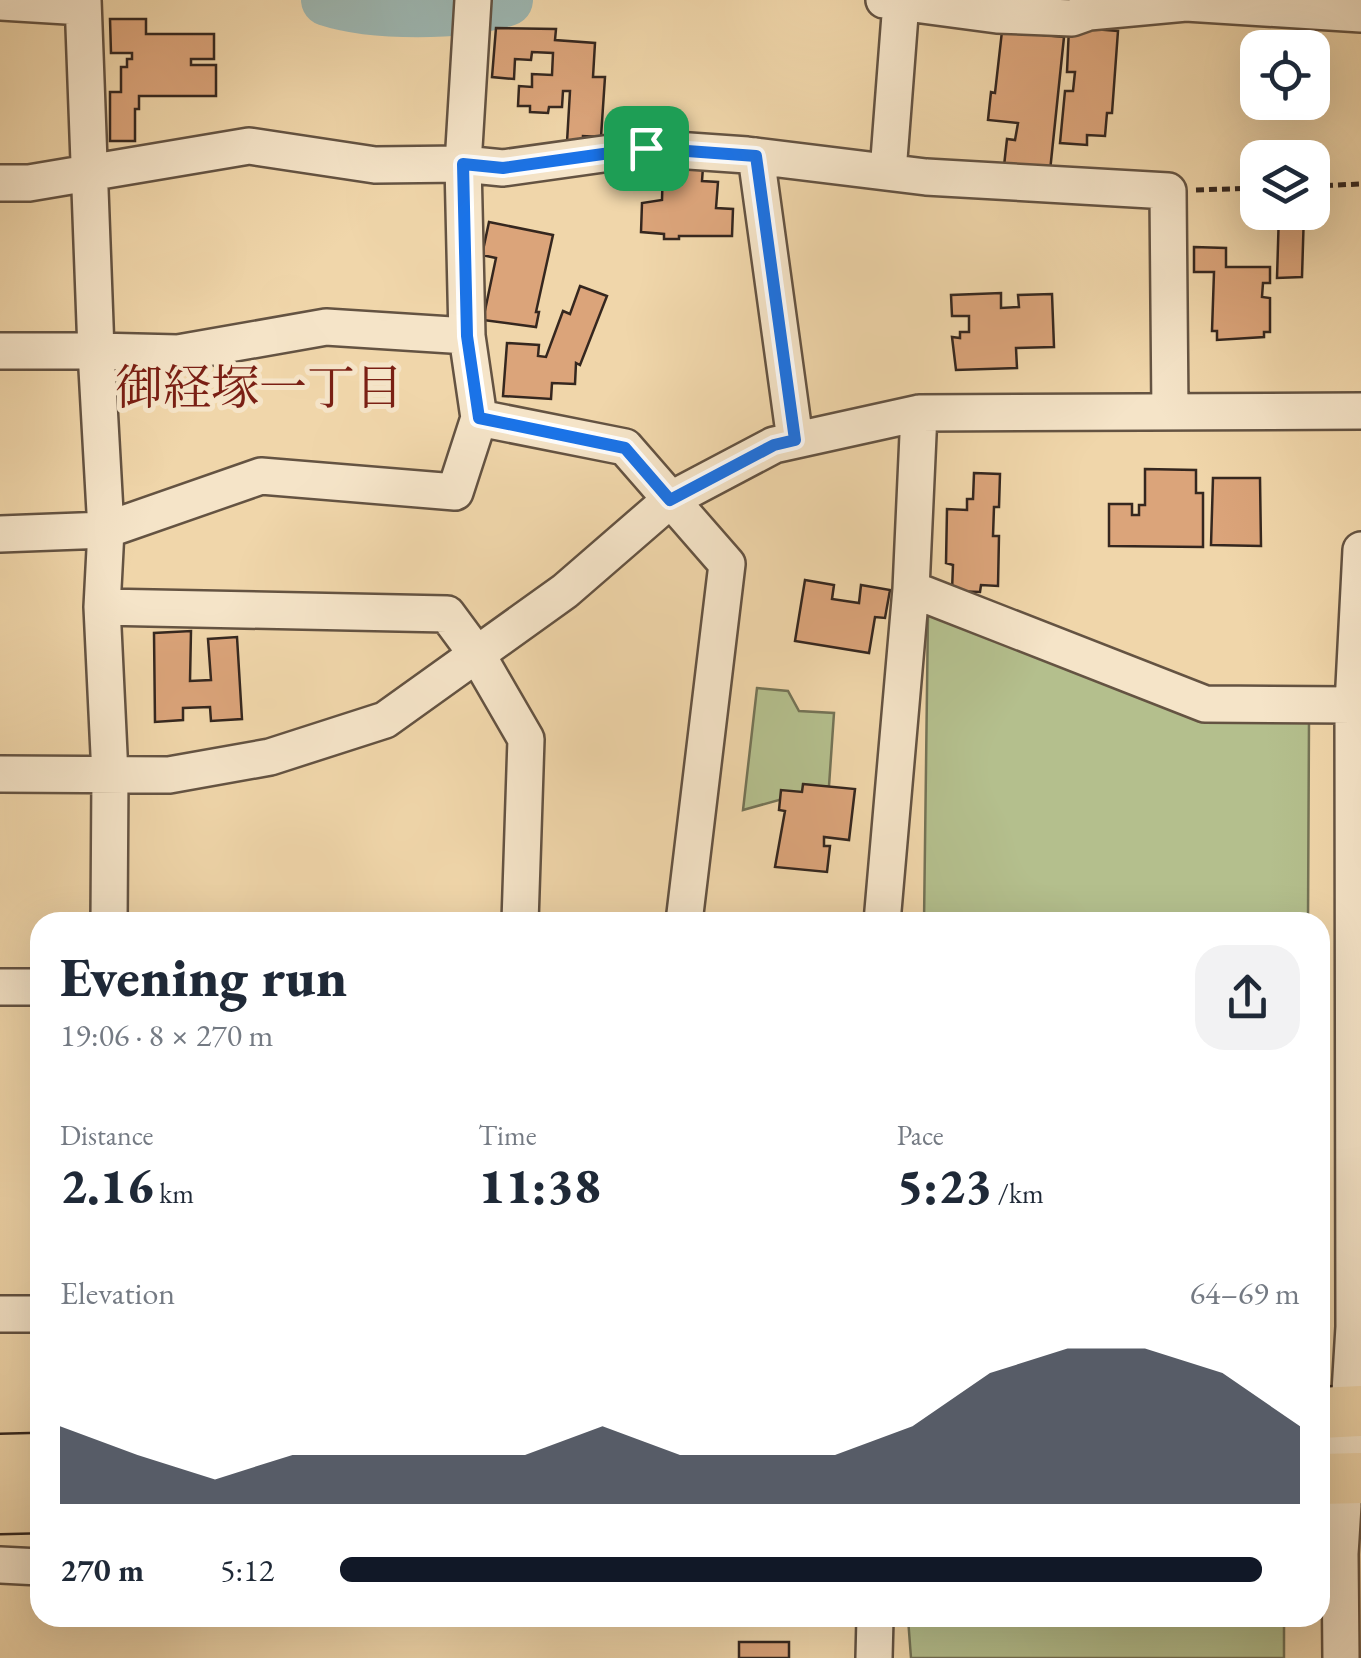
<!DOCTYPE html>
<html lang="en">
<head>
<meta charset="utf-8">
<style>
  :root { --surface:#fff; --page:#f2f2f3; --text:#1f2937; --muted:#747a83; --accent:#111827 }
  body { margin:0; font-family:"EB Garamond","Noto Serif JP",serif; background:var(--page); color:var(--text); height:100vh; display:flex; flex-direction:column; font-size:38px; white-space:nowrap }
  * { box-sizing:border-box; margin:0 }
  p { font-size:32px; color:var(--muted) }
  .icon { flex:none; width:55px; height:55px; fill:none; stroke:currentColor; stroke-width:2; stroke-linecap:round; stroke-linejoin:round }
  .map { position:relative; flex:1; overflow:hidden }
  .sheet { position:absolute; left:30px; top:912px; width:1300px; height:715px; display:flex; flex-direction:column; background:var(--surface); border-radius:30px; box-shadow:0 10px 40px #0002 }
  .sheet>* { flex:none }
  .tools { position:absolute; left:1240px; top:30px; display:grid; gap:20px }
  .tools a { display:grid; place-items:center; width:90px; height:90px; border-radius:20px; background:var(--surface); box-shadow:0 10px 40px #0002; font-size:50px }
  .pin { position:absolute; display:grid; place-items:center; width:85px; height:85px; color:#fff; margin:-42px; border-radius:20px; box-shadow:0 5px 15px #0006 }
  .round { display:grid; place-items:center; flex:none; width:105px; height:105px; border-radius:30px; background:var(--page) }
  .summary { display:flex; align-items:center; justify-content:space-between; height:170px; padding:0 30px }
  h1 { font-size:55px; font-weight:800; line-height:75px }
  .metrics { display:grid; grid-template-columns:repeat(3,1fr); gap:15px; height:170px; padding:10px 30px }
  .metrics div { display:grid; align-content:center }
  .metrics b { font-size:50px; font-weight:800 }
  .metrics small { font-size:28px; font-weight:400 }
  .metrics p { font-size:28px }
  .chart { height:280px; padding:20px 30px }
  .chart p { display:flex; justify-content:space-between }
  .chart svg { width:100%; height:180px; margin-top:10px; fill:var(--accent); opacity:.7 }
  ul { padding:0 30px; list-style:none; font-size:32px }
  li { display:grid; grid-template-columns:160px 120px 1fr; align-items:center; height:75px }
  li i { height:25px; border-radius:12px; background:var(--accent) }
  .map>svg:first-child { display:block }
  .green { fill:#b4bf8d; stroke:#747356; stroke-width:2.5 }
  .lines { fill:none; stroke-linecap:round; stroke-linejoin:round }
  .river { stroke:#9db7b2; stroke-width:52 }
  .building { fill:#dba47a; stroke:#35271f; stroke-width:2.5 }
  .minor-casing { stroke:#645342; stroke-width:40 }
  .highway-casing { stroke:#35271f; stroke-width:55 }
  .path { stroke:#35271f; stroke-width:5; stroke-dasharray:8 5; stroke-linecap:butt }
  .minor { stroke:#f5e4c8; stroke-width:35 }
  .highway { stroke:#f0d6aa; stroke-width:50 }
  .route-casing { stroke:#fff; stroke-width:20 }
  .route { stroke:#1a73e8; stroke-width:12 }
  .labels { text-anchor:middle; dominant-baseline:central; stroke-width:10; stroke-linejoin:round; paint-order:stroke }
  .neighbourhood-label { font-size:48px; fill:#7a1f14; stroke:#f5e4c8 }
</style>
</head>
<body>
<div class="map">
<svg width="1361" height="1658" viewBox="0 0 1361 1658">
  <rect width="100%" height="100%" fill="#f0d6aa"/>
  <filter id="stains"><feTurbulence type="fractalNoise" baseFrequency=".002" numOctaves="4"/><feColorMatrix values="0 0 0 0 .2 0 0 0 0 .09 0 0 0 0 .02 0 0 0 .5 -.17"/></filter>
  <radialGradient id="worn" r=".72"><stop offset=".6" stop-color="#630" stop-opacity="0"/><stop offset="1" stop-color="#630" stop-opacity=".3"/></radialGradient>
  <path class="green" d="M928 613 1309 720 1308 922H924Z
    M757 688 788 691 799 711 834 713 829 786 743 810Z
    M908 1618H1284V1658H911Z"/>
  <g class="lines">
    <path class="river" d="M327 0C373 15 462 15 507 0"/>
  </g>
  <path class="building" d="M110 19H146V34H214V59H191V65H216V96H139V109H135V141H110V92H121V67H127V59H132V53H111Z
    M1069 27 1118 31 1112 113H1107L1105 136 1087 135V145L1060 143 1065 91H1073L1075 72H1067Z
    M496 28 556 29 555 40 595 43 593 77H605L601 137 583 136V143L567 142 570 91H563L562 107H549L548 113 530 112V106H518L519 86 532 87V74L552 75 553 53 532 52 531 60 515 59 514 79 492 77Z
    M1002 31 1064 37 1050 171 1004 166 1007 139 1015 140 1018 123 988 120 991 92 995 93Z
    M663 165 703 167 702 181 718 182 716 208 733 209 732 236H679V239H664V234L641 232 642 203 662 200Z
    M1279 212H1304L1302 277 1277 278Z
    M489 222 553 235 536 312H539L536 327 483 320 496 258 482 255Z
    M1194 247 1226 248V267H1270V283H1263L1262 297 1270 298V332H1264V337L1217 340V331H1212L1214 272H1194Z
    M580 286 607 296 580 365 576 363 575 384 552 383 551 399 503 396 507 343 539 345 538 356 546 357 563 311 570 314Z
    M1001 293V308L1019 307 1018 295 1052 294 1054 347 1016 348 1017 368 956 370 952 337 960 338V332H969V316H952L951 295Z
    M1145 469 1196 470V493H1203V547L1109 546V504H1132V515H1139V505H1145Z
    M974 473 1000 474 999 507H994L993 536H999L998 586 981 585 980 592 952 591 953 565 946 563 947 509 967 510V499H973Z
    M1213 478H1260L1261 546 1211 545Z
    M805 580 834 585 832 599 859 603 861 585 890 590 885 618 875 617 869 653 795 641Z
    M191 631 190 681 211 680 208 639 237 637 242 719 211 721 210 707 183 708V720L155 722 154 633Z
    M803 784 855 789 849 840 824 837V846H830L827 872 775 867 785 811 779 810 781 790 802 792Z
    M739 1642H789V1658H739Z"/>
  <g class="lines">
    <defs>
      <path id="minor" d="M884 0 997 15 1072 18 1089 12 1186 3 1361 14
        M0 2 83 7
        M756 156 795 440
        M888 172 901 2
        M0 183H29L249 146 375 165 463 164 503 168 646 148 747 155 926 177 1168 191 1170 412
        M0 351H96L83 0
        M479 418 625 447 727 564 684 922
        M0 534 106 530 96 351 178 353 326 327 467 336
        M911 589 1205 704 1353 705
        M102 607 447 614 478 656 526 739 520 922
        M0 774 169 775 270 757 385 720 565 591 670 500 774 445 919 413 1361 411
        M109 922 110 775 102 607 106 530 261 476 455 492 479 418 467 336 463 164 473 0
        M882 922 911 589 919 413
        M0 987H40
        M0 1314H40
        M0 1565 40 1567
        M874 1658 875 1618
        M1341 1658 1340 1554 1354 1327 1353 705 1361 550"/>
      <path id="highway" d="M1320 1413 1361 1411
        M0 1460 40 1459
        M1320 1479 1361 1478
        M0 1508 40 1507"/>
    </defs>
    <use href="#minor" class="minor-casing"/>
    <use href="#highway" class="highway-casing"/>
    <path class="path" d="M1312 186 1361 184
      M1196 190 1258 188"/>
    <use href="#minor" class="minor"/>
    <use href="#highway" class="highway"/>
  </g>
  <g class="lines">
    <defs>
      <path id="route" d="M646 148 756 156 795 440 774 445 670 500 625 448 479 418 467 336 463 164 503 168Z"/>
    </defs>
    <use href="#route" class="route-casing"/>
    <use href="#route" class="route"/>
  </g>
  <g class="labels">
    <g class="neighbourhood-label">
      <text x="259" y="387">御経塚一丁目</text>
    </g>
  </g>
  <rect width="100%" height="100%" filter="url(#stains)"/>
  <rect width="100%" height="100%" fill="url(#worn)"/>
</svg>
<div class="tools">
<a><svg class="icon" aria-label="locate" viewBox="0 0 24 24"><circle cx="12" cy="12" r="6"/><path d="M12 2v4M12 18v4M2 12h4M18 12h4"/></svg></a>
<a><svg class="icon" aria-label="layers" viewBox="0 0 24 24"><path d="M12 4l9 5-9 5-9-5zM3 14l9 5 9-5"/></svg></a>
</div>
<div class="pin" style="left:646px;top:148px;background:#1e9e55"><svg class="icon" aria-label="arrive" viewBox="0 0 24 24"><path d="M6 21V4h12l-3 4 3 4H6"/></svg></div>
<section class="sheet">
<div class="summary"><div><h1>Evening run</h1><p>19:06 · 8 × 270 m</p></div><a class="round"><svg class="icon" aria-label="share" viewBox="0 0 24 24"><path d="M12 15V3M7 8l5-5 5 5M5 13v7h14v-7"/></svg></a></div>
<div class="metrics">
<div><p>Distance</p><b>2.16<small> km</small></b></div>
<div><p>Time</p><b>11:38</b></div>
<div><p>Pace</p><b>5:23<small> /km</small></b></div>
</div>
<div class="chart"><p><span>Elevation</span>64–69 m</p>
<svg viewBox="0 0 160 44" preserveAspectRatio="none"><path d="M0 44V25L10 32L20 38L30 32L40 32L50 32L60 32L70 25L80 32L90 32L100 32L110 25L120 12L130 6L140 6L150 12L160 25V44z"/></svg>
</div>
<ul>
<li><b>270 m</b>5:12<i style="width:96%"></i></li>
</ul>
</section>
</div>
</body>
</html>
